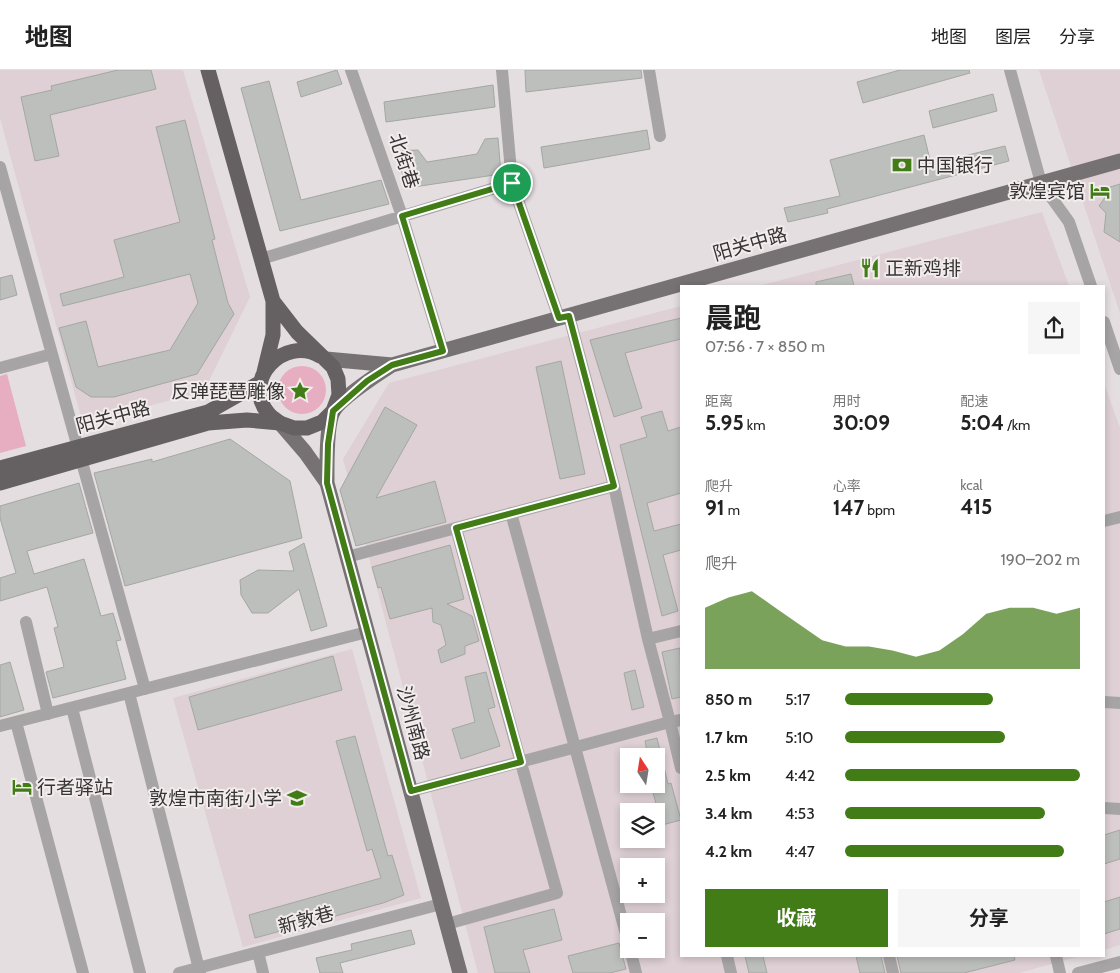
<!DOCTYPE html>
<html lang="zh">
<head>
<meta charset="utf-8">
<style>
  :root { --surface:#fff; --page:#f6f6f6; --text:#222; --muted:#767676; --line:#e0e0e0; --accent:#427c16 }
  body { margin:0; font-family:Cabin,"Noto Sans SC",sans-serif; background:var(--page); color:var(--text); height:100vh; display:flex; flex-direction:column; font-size:19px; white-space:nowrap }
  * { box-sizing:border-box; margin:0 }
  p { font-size:16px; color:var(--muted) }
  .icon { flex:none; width:28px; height:28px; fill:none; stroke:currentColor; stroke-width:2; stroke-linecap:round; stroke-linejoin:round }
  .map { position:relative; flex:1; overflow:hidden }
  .details { position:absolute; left:680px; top:215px; width:425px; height:672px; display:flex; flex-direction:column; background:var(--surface); border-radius:0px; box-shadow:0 2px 8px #0003 }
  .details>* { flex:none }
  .needle { width:32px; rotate:348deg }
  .buttons { position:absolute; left:620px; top:678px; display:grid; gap:10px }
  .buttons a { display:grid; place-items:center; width:45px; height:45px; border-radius:0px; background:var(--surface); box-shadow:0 2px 8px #0003; font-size:25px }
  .pin { position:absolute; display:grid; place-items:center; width:42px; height:42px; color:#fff; margin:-21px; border:2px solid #fff; border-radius:50%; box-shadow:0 1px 5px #0007 }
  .round { display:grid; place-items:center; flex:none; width:52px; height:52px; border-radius:0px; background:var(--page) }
  .summary { display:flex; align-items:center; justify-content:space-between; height:85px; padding:0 25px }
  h1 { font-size:28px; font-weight:700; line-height:38px }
  .stats { display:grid; grid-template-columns:repeat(3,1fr); gap:8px; height:85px; padding:5px 25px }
  .stats div { display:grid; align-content:center }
  .stats b { font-size:21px; font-weight:700 }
  .stats small { font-size:14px; font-weight:400 }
  .stats p { font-size:14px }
  .chart { height:140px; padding:10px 25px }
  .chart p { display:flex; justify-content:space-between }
  .chart svg { width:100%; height:90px; margin-top:5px; fill:var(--accent); opacity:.7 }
  .button { display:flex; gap:10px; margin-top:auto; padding:10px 25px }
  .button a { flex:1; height:58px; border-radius:0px; background:var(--accent); color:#fff; font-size:20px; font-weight:700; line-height:58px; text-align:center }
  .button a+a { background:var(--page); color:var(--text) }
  ul { padding:0 25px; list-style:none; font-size:16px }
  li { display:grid; grid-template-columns:80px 60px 1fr; align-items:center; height:38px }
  li i { height:12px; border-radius:6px; background:var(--accent) }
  header { display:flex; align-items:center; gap:30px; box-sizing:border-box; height:70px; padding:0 25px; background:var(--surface); border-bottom:1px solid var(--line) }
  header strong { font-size:24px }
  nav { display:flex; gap:28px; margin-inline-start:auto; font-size:18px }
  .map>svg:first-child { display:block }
  .built { fill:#ded0d4; fill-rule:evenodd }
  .green { fill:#e6aec0 }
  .building { fill:#bcbfbb; stroke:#a4a7a2 }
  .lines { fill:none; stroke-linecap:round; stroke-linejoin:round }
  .minor { stroke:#a7a4a5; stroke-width:12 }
  .major { stroke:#767273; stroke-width:15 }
  .highway { stroke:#656061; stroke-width:15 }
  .route-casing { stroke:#fff; stroke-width:10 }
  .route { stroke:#427c16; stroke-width:6 }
  .labels { text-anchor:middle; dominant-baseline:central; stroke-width:4; stroke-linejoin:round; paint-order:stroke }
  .street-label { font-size:19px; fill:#373435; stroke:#f2eced }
  .poi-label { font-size:19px; fill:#373435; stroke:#f2eced; text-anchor:start }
</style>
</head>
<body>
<header>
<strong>地图</strong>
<nav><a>地图</a><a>图层</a><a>分享</a></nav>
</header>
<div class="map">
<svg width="1120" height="903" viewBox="0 0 1120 903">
  <rect width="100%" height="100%" fill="#e5dee0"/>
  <path class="built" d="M0 0H183L250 227 204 321 83 354 0 48Z
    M1039 0H1120V243Z
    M1042 142 1069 216H758Z
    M681 236V886H1080L1019 903H478L343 389 389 313ZM629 686H656V714H629ZM629 741H656V769H629ZM629 796H656V824H629ZM629 851H656V879H629Z
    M1104 313 1120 358V875L1104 880Z
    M352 579 421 828 243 877 173 628Z"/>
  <path class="green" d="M278 320a24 24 0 1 1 48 0a24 24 0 1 1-48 0Z
    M7 304 26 376 0 383V306Z"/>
  <path class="building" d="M118 0H151L156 19 50 45 59 86 35 91 21 27 52 20 51 16Z
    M337 0 342 14 301 27 297 12Z
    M525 0H641L642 8 526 22Z
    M900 0H969L970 3 863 33 857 12Z
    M269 11 301 130 381 110 389 134 280 161 241 18Z
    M493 15 495 37 386 52 384 32Z
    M993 24 997 41 933 58 929 41Z
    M185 50 215 169 212 170 228 233 234 244 197 304 114 327H91L76 317 59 258 86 251 98 297 170 280 198 233 190 204 63 236 60 224 124 207 114 170 180 152 156 57Z
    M647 60 650 79 544 98 541 77Z
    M924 65 931 94 1005 76 1009 91 827 139 828 143 788 152 784 138 840 126 830 90Z
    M498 68 501 104 407 118 395 81 418 80 427 92 477 84 485 69Z
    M1120 114V172L1104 162 1106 143 1099 136 1106 126 1104 119Z
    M851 204 854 216H816V212Z
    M12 205 17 225 0 230V208Z
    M681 248V269L625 283 642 338 614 347 590 270Z
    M561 291 585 404 560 409 536 297Z
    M385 337 417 355 376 428 435 411 446 452 356 476 340 420Z
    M662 341 668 361 681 357V423L647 433 654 461 681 454V480L663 485 678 541 662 546 620 375 647 367 641 347Z
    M230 369 290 411 302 468 125 516 94 403 152 389V392Z
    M79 413 93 463 27 481 34 504 84 489 101 546 113 543 121 570 116 571 126 609 53 628 46 602 64 597 54 558 58 557 47 517 0 531V508L16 503 0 448V436Z
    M304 473 327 556 311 561 299 519 268 543H252L241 525 240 510 258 500 294 501 289 482Z
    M450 475 464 529 447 534 472 546 479 571 465 576V584L441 593 438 580 446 575 441 555 433 552 432 538 390 549 381 517 378 518 372 497Z
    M680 578 681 627 672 629 662 582Z
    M333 586 342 620 198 660 189 627Z
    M10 592 24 640 0 647V595Z
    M635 600 644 637 632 640 624 603Z
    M486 602 495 637 488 639 500 676 461 689 452 659 475 652 465 607Z
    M355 666 388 786 392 785 404 825 383 833 255 868 249 845 381 808 372 779 367 781 336 671Z
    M657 668 668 714 671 713 681 750 662 755 652 719 656 717V686H648L645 671Z
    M1120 760V789L1104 794V765Z
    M1120 827V859L1104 864V832Z
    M554 839 562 870 523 880 530 903H495L484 857Z
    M411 860 415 874 340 893 343 903H320L316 888 352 880 351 874Z
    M619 873 626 899 610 903H573L568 886Z
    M745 886H763L767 903H749Z
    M856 886H881L885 903H860Z
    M897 886H1014L1015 890 964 903H901Z"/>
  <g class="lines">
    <path class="minor" d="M351 0 402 146 443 281
      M502 0 512 113 559 248
      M649 0 660 66
      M1010 0 1041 113 1069 152 1091 216
      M0 97 145 619
      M261 189 512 113
      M569 246 614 416 648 569 670 652 681 650
      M1104 252 1120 299
      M0 298 52 284
      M511 443 629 875
      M1104 451 1120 447
      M347 487 614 416
      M26 552 48 644
      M648 569 681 561
      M129 623 200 903
      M1104 632 1120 633
      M72 638 140 903
      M16 652 83 903
      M0 656 367 562
      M411 721 670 652 681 698
      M1104 738 1120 739
      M447 854 557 823 456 458
      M630 879 636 903
      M258 882 263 903
      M727 886 731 903
      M889 886 893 903
      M1056 886 1060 903
      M179 903 441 834
      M1078 903 1120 892"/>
    <path class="major" d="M326 289 392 295
      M280 353 305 382 327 413
      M460 903 327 413C327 398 326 352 334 340 343 327 378 304 392 295L1120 91"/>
    <path class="highway" d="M208 0 273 231V265L264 302
      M280 353C276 350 271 347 268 343 241 310 284 265 320 286
      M0 398 208 342 261 312
      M0 413 208 353 247 350 280 353 294 358H307L322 352 333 341 339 325 338 309 333 297 297 262 273 231"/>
  </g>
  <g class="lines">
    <defs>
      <path id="route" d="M512 113 559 248 569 246 614 416 456 458 521 692 411 721 327 413 328 374 333 341 367 311 392 295 443 281 402 146Z"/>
    </defs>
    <use href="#route" class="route-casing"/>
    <use href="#route" class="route"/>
  </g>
  <defs>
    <symbol id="bank-bare" viewBox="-9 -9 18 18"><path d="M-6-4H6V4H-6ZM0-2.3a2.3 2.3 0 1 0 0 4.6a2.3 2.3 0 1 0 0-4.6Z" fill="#427c16" stroke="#f2eced" stroke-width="2.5" paint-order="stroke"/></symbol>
    <symbol id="hotel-bare" viewBox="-9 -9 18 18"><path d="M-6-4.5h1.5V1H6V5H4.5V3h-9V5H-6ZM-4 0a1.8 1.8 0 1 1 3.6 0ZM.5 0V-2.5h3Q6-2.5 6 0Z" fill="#427c16" stroke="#f2eced" stroke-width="2.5" paint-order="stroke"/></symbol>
    <symbol id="restaurant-bare" viewBox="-9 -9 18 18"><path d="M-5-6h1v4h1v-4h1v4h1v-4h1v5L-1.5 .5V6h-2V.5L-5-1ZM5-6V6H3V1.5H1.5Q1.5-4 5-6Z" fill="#427c16" stroke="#f2eced" stroke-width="2.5" paint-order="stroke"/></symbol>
    <symbol id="sight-bare" viewBox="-9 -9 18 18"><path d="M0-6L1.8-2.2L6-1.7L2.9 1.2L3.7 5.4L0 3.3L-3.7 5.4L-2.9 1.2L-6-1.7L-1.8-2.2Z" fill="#427c16" stroke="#f2eced" stroke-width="2.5" paint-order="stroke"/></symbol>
    <symbol id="school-bare" viewBox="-9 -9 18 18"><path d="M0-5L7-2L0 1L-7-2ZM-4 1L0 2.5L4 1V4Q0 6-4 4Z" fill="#427c16" stroke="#f2eced" stroke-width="2.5" paint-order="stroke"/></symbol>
  </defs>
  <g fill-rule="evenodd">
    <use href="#bank-bare" x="888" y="81" width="28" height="28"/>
    <use href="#hotel-bare" x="1086" y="107" width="28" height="28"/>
    <use href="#restaurant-bare" x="856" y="184" width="28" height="28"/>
    <use href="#sight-bare" x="286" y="307" width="28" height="28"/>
    <use href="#hotel-bare" x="8" y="703" width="28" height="28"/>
    <use href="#school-bare" x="283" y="714" width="28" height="28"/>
  </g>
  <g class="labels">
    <g class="street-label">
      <text transform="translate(404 91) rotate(72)">北街巷</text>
      <text transform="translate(750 174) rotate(-16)">阳关中路</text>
      <text transform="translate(113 347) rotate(-15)">阳关中路</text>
      <text transform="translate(413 653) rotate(75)">沙州南路</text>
      <text transform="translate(306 850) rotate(-15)">新敦巷</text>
    </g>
    <g class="poi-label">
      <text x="917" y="95">中国银行</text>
      <text x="1085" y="121" text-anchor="end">敦煌宾馆</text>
      <text x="885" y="198">正新鸡排</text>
      <text x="285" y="321" text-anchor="end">反弹琵琶雕像</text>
      <text x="37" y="717">行者驿站</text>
      <text x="282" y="728" text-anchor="end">敦煌市南街小学</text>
    </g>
  </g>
</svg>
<div class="buttons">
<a><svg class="needle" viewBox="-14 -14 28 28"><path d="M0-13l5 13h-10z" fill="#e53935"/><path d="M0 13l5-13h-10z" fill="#767676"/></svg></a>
<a><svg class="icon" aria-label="layers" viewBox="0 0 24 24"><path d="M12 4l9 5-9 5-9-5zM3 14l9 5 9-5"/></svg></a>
<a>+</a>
<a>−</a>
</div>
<div class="pin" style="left:512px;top:113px;background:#1e9e55"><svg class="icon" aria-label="arrive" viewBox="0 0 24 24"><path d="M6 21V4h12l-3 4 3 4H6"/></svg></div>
<section class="details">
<div class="summary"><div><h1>晨跑</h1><p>07:56 · 7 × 850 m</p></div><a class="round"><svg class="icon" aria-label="share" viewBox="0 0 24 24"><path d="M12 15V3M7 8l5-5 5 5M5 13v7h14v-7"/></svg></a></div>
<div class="stats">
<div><p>距离</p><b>5.95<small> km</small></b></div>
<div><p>用时</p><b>30:09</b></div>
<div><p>配速</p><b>5:04<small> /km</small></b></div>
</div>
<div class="stats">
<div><p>爬升</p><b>91<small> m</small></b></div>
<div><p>心率</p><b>147<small> bpm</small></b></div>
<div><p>kcal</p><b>415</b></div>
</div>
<div class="chart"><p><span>爬升</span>190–202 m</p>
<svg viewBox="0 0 160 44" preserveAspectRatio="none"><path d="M0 44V14L10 9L20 6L30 14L40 22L50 30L60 33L70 33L80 35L90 38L100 35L110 27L120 17L130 14L140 14L150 17L160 14V44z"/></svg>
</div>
<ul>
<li><b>850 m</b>5:17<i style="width:63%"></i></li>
<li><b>1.7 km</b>5:10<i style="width:68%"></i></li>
<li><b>2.5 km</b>4:42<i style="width:100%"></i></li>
<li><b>3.4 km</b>4:53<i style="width:85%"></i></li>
<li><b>4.2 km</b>4:47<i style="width:93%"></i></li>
</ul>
<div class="button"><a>收藏</a><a>分享</a></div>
</section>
</div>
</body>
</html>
